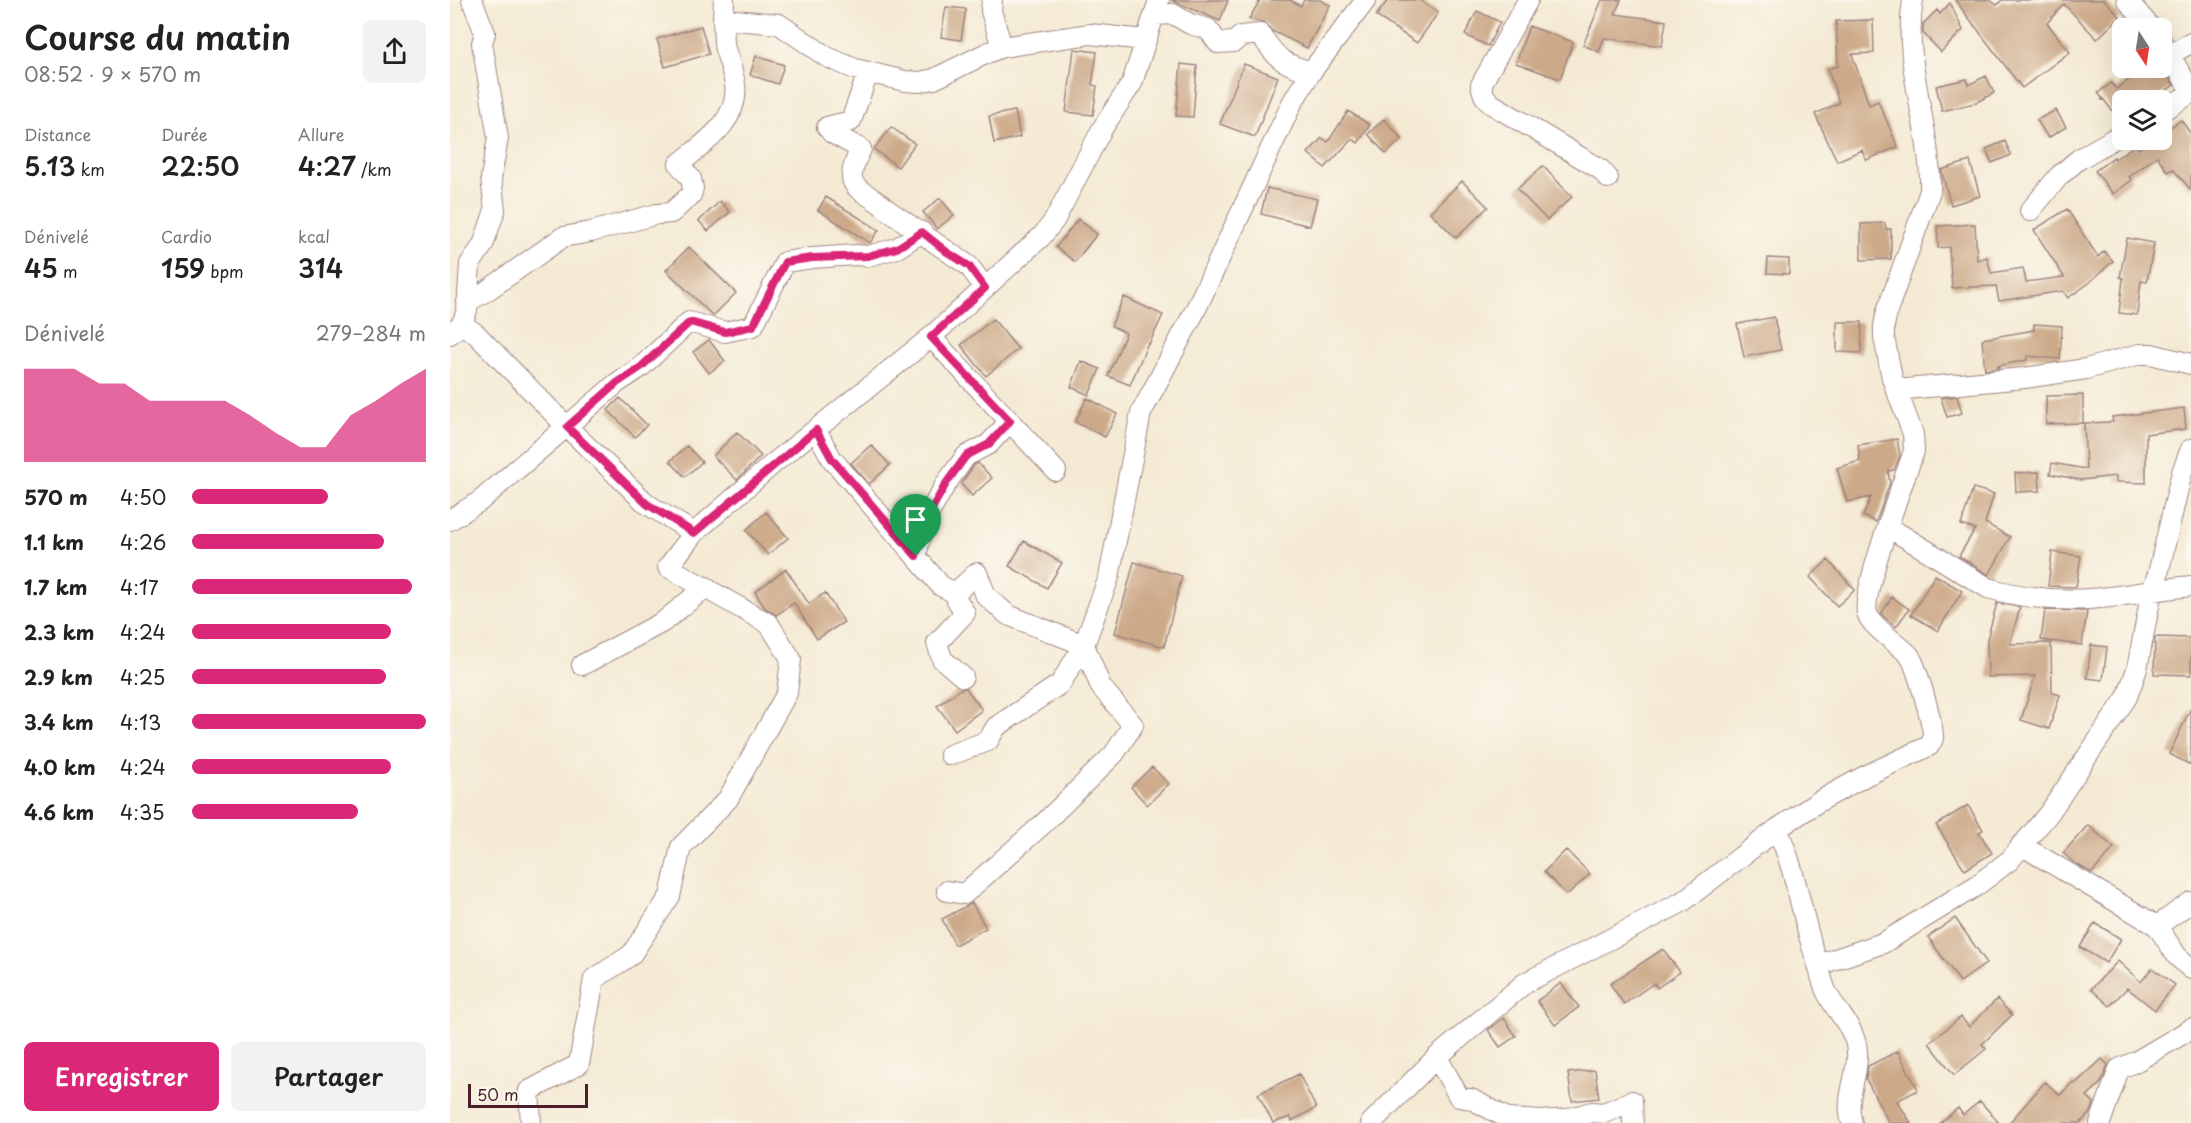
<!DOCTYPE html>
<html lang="fr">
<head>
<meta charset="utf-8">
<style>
  :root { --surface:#fff; --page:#f2f2f2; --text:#222; --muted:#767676; --accent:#db2777 }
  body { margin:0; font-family:"Playpen Sans",sans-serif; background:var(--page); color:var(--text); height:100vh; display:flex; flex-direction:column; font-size:22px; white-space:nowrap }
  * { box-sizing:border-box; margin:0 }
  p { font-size:20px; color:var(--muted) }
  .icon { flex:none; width:33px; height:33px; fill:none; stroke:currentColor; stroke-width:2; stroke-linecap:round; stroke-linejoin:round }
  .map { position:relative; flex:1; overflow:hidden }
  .details { display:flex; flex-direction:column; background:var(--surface); width:450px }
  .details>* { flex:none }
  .needle { width:39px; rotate:168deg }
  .buttons { position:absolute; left:1662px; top:18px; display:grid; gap:12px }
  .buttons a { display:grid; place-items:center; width:60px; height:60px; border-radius:9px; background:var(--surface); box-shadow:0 6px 24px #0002; font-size:30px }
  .scale { position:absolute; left:18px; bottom:15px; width:120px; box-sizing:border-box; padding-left:6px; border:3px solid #4a1f2b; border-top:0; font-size:16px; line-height:21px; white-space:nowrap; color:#4a1f2b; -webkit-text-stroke:4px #fbf7ec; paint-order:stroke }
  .pin { position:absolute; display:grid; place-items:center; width:51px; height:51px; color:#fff; margin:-62px -26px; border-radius:50% 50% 50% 0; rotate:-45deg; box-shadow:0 0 6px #0007 }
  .pin .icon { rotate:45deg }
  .round { display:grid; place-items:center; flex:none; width:63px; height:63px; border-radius:9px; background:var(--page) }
  .overview { display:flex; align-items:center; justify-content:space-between; height:102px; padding:0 24px }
  h1 { font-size:33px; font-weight:600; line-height:45px }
  .figures { display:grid; grid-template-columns:repeat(3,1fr); gap:9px; height:102px; padding:6px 24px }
  .figures div { display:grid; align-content:center }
  .figures b { font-size:26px; font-weight:600 }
  .figures small { font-size:16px; font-weight:400 }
  .figures p { font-size:16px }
  .chart { height:168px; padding:12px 24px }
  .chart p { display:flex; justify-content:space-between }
  .chart svg { width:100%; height:108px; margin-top:6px; fill:var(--accent); opacity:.7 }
  .button { display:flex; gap:12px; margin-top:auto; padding:12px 24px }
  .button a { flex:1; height:69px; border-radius:9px; background:var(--accent); color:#fff; font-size:24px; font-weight:600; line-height:69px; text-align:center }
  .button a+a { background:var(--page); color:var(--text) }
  ul { padding:0 24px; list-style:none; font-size:20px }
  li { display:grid; grid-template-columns:96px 72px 1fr; align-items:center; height:45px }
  li i { height:15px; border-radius:8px; background:var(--accent) }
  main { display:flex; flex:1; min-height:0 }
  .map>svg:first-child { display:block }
  .building { fill:#cca988 }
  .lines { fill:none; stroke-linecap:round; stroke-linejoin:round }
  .minor-casing { stroke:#9f8480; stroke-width:22 }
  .minor { stroke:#fff; stroke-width:20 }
  .route-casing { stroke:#fff; stroke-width:12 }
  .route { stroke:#db2777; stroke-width:8 }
</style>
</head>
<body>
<main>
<section class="details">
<div class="overview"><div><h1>Course du matin</h1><p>08:52 · 9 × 570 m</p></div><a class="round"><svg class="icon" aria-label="share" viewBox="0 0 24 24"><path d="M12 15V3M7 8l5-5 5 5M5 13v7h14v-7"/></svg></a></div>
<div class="figures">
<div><p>Distance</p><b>5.13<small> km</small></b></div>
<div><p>Durée</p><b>22:50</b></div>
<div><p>Allure</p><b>4:27<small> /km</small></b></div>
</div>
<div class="figures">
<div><p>Dénivelé</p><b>45<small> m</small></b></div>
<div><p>Cardio</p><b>159<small> bpm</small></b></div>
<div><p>kcal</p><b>314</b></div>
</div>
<div class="chart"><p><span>Dénivelé</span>279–284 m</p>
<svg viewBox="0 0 160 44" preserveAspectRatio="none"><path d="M0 44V6L10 6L20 6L30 12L40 12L50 19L60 19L70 19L80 19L90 25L100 32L110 38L120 38L130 25L140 19L150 12L160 6V44z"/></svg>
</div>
<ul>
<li><b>570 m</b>4:50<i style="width:58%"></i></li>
<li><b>1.1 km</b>4:26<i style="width:82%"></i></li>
<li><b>1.7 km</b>4:17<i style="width:94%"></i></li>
<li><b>2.3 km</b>4:24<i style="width:85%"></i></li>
<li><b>2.9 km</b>4:25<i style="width:83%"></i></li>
<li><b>3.4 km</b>4:13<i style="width:100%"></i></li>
<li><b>4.0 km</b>4:24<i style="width:85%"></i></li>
<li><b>4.6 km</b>4:35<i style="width:71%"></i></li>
</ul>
<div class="button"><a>Enregistrer</a><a>Partager</a></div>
</section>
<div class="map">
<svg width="1741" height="1123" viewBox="0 0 1741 1123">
  <rect width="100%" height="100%" fill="#fbf7ec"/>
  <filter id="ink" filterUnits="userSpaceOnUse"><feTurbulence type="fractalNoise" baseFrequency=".0167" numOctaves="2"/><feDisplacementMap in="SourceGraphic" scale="12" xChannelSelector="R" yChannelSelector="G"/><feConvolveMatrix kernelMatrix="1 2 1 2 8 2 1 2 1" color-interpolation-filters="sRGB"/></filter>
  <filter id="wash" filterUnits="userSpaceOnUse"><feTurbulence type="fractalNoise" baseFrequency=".008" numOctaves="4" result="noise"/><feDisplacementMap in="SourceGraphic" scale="24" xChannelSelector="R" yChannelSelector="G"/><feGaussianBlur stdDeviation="1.35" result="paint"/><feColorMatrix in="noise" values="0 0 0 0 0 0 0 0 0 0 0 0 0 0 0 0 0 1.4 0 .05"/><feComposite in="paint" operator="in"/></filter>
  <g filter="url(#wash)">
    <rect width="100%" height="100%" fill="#f4ead4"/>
    <g id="blocks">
      <path class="building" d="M721 0H778L770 21Z
        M810 0H840L851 6 854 0H870L880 5 857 48 822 31 815 23 799 19Z
        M938 0H969L988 13 967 43 926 16Z
        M1152 0H1171L1165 14 1216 21 1212 46 1154 38 1149 52 1133 45Z
        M1505 0H1540L1547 5 1552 0H1655L1670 17 1647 39 1614 4 1597 23 1620 52 1572 88Z
        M1500 3 1513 30 1491 52 1473 33V24L1487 10 1490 14Z
        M496 7 516 9 511 40 491 37Z
        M1027 11 1050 22 1038 46 1015 35Z
        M1423 20 1424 53 1402 54 1419 105 1428 101 1448 147 1416 160 1412 150 1387 161 1365 114 1389 103 1378 69 1388 66 1386 21Z
        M251 26 259 54 215 67 207 39Z
        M1079 26 1123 42 1110 79 1066 63Z
        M624 49 647 52 642 85 647 86 643 115 616 112Z
        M306 56 334 65 328 84 300 75Z
        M731 64 747 66 743 117 726 116Z
        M794 64 828 77 805 137 770 124Z
        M1695 68H1712L1724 85 1703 100H1672V122H1671L1654 100H1651L1653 99 1648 93 1661 83 1666 89Z
        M1536 76 1544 93 1525 103 1492 111 1486 86 1517 79 1518 85Z
        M1606 110 1616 127 1598 138 1587 120Z
        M565 111 570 137 544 143 539 116Z
        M898 111 920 125 908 143 902 139 875 168 858 153 872 138 878 142Z
        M934 119 952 139 936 154 918 134Z
        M1731 120 1741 134V190L1723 169 1718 172 1707 156 1679 177 1682 180 1663 194 1645 171 1664 157 1665 159 1685 145 1688 149 1702 140H1712V133Z
        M441 127 465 144 448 167 424 149Z
        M1555 141 1561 155 1542 163 1536 149Z
        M1520 161 1530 196 1501 205 1491 170Z
        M1093 166 1122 197 1097 220 1067 189Z
        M1012 181 1038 207 1006 238 980 212Z
        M817 188 867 199 860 226 811 214Z
        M376 197 429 230 420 243 368 210Z
        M490 198 504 215 487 229 473 212Z
        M270 201 280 212 258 231 249 221Z
        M1617 209 1648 257 1654 251 1663 261 1638 284 1618 298 1613 291 1549 301 1546 286 1502 288 1499 247 1488 248 1487 226 1525 224 1527 260 1537 257 1541 273 1573 268 1576 282 1614 277 1584 230Z
        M628 219 647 234 625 262 606 247Z
        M1435 223 1436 229H1441V259L1411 260V224Z
        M1677 238 1704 243 1697 282 1691 281 1687 315 1669 313 1673 278 1670 277Z
        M239 247 286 293 263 316 216 270Z
        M1318 258 1339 259V274L1317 273Z
        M674 297 713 315 699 344 698 343 680 385 658 376 676 333 661 326Z
        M1324 317 1331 350 1294 357 1287 324Z
        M543 319 568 349 536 376 511 345Z
        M1387 322H1412L1411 353 1387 352Z
        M1584 324 1612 326 1610 359 1577 356V360L1548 366 1549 368 1535 370 1532 339 1584 330Z
        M259 340 275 361 259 373 243 352Z
        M631 361 650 369 639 395 621 387Z
        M1633 395V423L1596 424V396Z
        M1507 396 1512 413 1497 417 1491 398Z
        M170 398 197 425 185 437 158 410Z
        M637 398 667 414 655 437 625 422Z
        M1734 408 1736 429 1696 434V483L1666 482V476L1631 480 1600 474 1602 463 1636 469 1634 423 1663 422 1662 417Z
        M287 432 311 456 287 480 263 456Z
        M1447 439 1450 456 1444 470 1438 471 1440 483 1426 522 1413 516 1421 497 1397 502 1387 468 1410 461 1408 445Z
        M421 445 440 465 419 484 401 463Z
        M237 446 252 462 235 477 220 461Z
        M528 463 542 478 522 496 511 484 524 465Z
        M1589 472 1590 491 1566 492 1565 473Z
        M1523 488 1544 494 1535 523 1560 537 1539 575 1509 556 1525 529 1511 525Z
        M316 512 338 538 318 555 296 530Z
        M574 541 612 563 597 588 559 566Z
        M1602 552 1631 556 1626 587 1598 586Z
        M1378 560 1405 590 1387 606 1360 577Z
        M684 562 732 576 714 647 665 633Z
        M336 569 359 604 375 593 394 622 367 639 344 603 326 615 315 608 305 592Z
        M1485 575 1512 591 1488 631 1461 615Z
        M1442 597 1459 609 1446 627 1431 614Z
        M1547 603 1570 607 1560 644 1601 643 1602 692 1610 695 1599 729 1571 720 1585 676 1538 677 1537 639Z
        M1595 610 1637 611 1632 645 1591 640Z
        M1705 637 1741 638V675L1704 674Z
        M1641 645 1657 647 1653 680 1637 678Z
        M516 688 532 710 505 730 487 706 511 689Z
        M1741 708V765L1719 754Z
        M702 767 719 784 697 805 681 787Z
        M1518 805 1533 830 1529 832 1542 853 1515 870 1486 825Z
        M1638 825 1664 848 1642 873 1623 862 1613 853Z
        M1116 850 1140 874 1117 895 1094 872Z
        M522 903 536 928 505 945 492 919Z
        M1505 918 1537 963 1510 982 1478 937Z
        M1645 923 1671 939 1656 963 1630 947Z
        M1213 949 1230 972 1207 988 1204 983 1174 1004 1160 984Z
        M1668 961 1691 982 1702 968 1725 985 1705 1010 1677 988 1660 1006 1641 989Z
        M1111 983 1129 1007 1105 1025 1087 1001Z
        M1547 999 1562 1015 1532 1044 1536 1049 1504 1075 1479 1043 1511 1017 1519 1027Z
        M1054 1018 1066 1036 1050 1047 1038 1030Z
        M1448 1051 1468 1090 1447 1101 1461 1123H1439L1416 1079 1418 1066Z
        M1652 1059 1658 1065 1651 1083 1637 1096 1644 1103 1641 1112 1630 1123H1559L1595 1082 1610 1095 1623 1082 1625 1084Z
        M1145 1070 1149 1098 1122 1101 1118 1073Z
        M849 1074 866 1108 842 1121 840 1117 823 1123 808 1094Z
        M1530 1101 1549 1123H1490L1508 1108 1513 1115Z"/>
    </g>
  </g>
  <g filter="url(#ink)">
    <use href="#blocks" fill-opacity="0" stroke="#9f8480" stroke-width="1.5"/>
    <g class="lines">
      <defs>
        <path id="minor" d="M274 0 273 21 285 20 329 24 377 57 405 69 455 81 469 82 484 79 537 53 552 47 640 34 695 40
          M542 0 541 11 552 47
          M1078 0 1031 85 1034 95 1040 103 1150 169 1158 178
          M1677 0 1701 28
          M704 15 723 14 740 24 758 29 768 43 784 42 791 36 810 34C829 60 829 62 861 72
          M1712 42 1741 91
          M1720 54 1741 43
          M418 73 401 121 377 127 382 133 411 149C388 193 413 186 439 211L519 266 535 288
          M1712 111 1741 93
          M1580 211 1609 176 1629 159 1672 134
          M17 302 35 292 113 237 141 232 207 214 221 213 241 195 243 188 241 179 229 164C254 143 290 121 285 84 283 72 279 61 275 49 273 41 274 30 273 21
          M12 324 17 310 20 264 33 245 45 210 41 178 48 138 32 43 35 33 22 0
          M0 334 12 324 26 334 117 427 197 504 244 533
          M481 337 606 471
          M1446 390 1574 378 1636 369 1690 354H1701L1741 364
          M366 430 382 459 491 586 505 593 527 573 536 596 558 615 634 645 610 684 546 727 538 741 500 755
          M0 520 30 501 167 383 191 367 239 322 275 332 303 326 335 262 362 258 406 255 418 256 447 248 472 232
          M1438 527 1538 588C1570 597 1606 601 1639 599 1673 597 1707 589 1741 586
          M466 556 473 524 497 482 516 456 539 444 560 421
          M505 593 507 600 515 613 487 643 492 659 513 677
          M132 665 213 622 256 587
          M1327 829C1347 872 1352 920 1368 965 1371 975 1373 986 1378 995 1388 1014 1405 1028 1407 1051 1409 1076 1394 1098 1402 1123
          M1571 845 1707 926 1727 956 1741 969
          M497 891 514 894 593 824 664 754 683 725 651 687 634 645 659 577 691 413 745 311 842 103 861 72 916 0
          M1707 926 1741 902
          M1368 965 1433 943 1526 886 1560 860 1600 812 1677 697 1687 669 1702 590 1708 574 1732 472 1741 449
          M987 1057 1009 1097 1021 1099 1059 1119 1091 1121 1117 1119 1142 1112 1154 1113 1182 1101 1183 1123
          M81 1123 79 1091 129 1064 144 979 181 955 220 896 231 847 278 799 337 693 341 659 319 624 218 567 244 533 324 463 481 337 592 236 604 221 652 129 682 83 709 0
          M921 1123 987 1057 1075 983 1232 902 1327 829 1368 802 1415 776 1479 746C1481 742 1482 742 1483 738 1484 727 1466 663 1459 655 1449 644 1421 627 1417 613 1411 592 1455 478 1464 451L1463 434 1442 378 1434 337V326L1437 311 1480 191C1482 128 1452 64 1463 0
          M1650 1123 1669 1069 1687 1061 1741 1029"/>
      </defs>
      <use href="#minor" class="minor-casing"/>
      <use href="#minor" class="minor"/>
    </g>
  </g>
  <g class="lines" filter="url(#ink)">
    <defs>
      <path id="route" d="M472 232 497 252 519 266 535 288 481 337 560 421 539 444 516 456 497 482 473 524 466 556 382 459 366 430 244 533 197 504 117 427 167 383 191 367 240 322 275 332 303 326 335 262 362 258 418 256 447 248Z"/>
    </defs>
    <use href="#route" class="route-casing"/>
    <use href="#route" class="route"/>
  </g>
</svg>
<div class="buttons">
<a><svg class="needle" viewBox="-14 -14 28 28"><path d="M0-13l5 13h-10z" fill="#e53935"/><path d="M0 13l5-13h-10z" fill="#767676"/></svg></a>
<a><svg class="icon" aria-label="layers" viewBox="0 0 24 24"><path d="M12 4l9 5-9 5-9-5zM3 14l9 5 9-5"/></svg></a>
</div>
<div class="scale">50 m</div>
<div class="pin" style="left:466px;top:556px;background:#1e9e55"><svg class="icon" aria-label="arrive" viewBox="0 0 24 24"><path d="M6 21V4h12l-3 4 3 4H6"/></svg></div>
</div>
</main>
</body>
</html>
